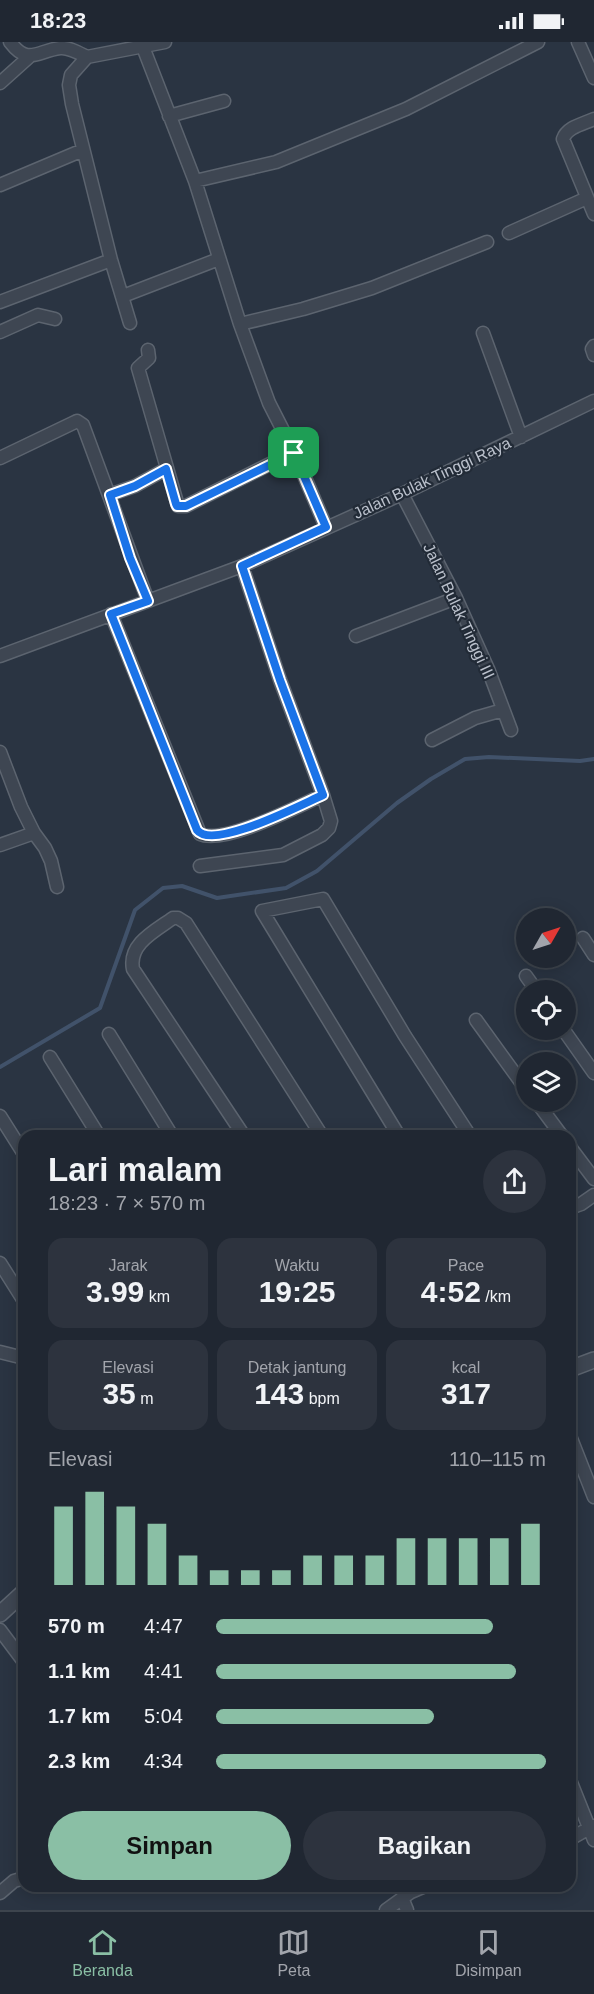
<!DOCTYPE html>
<html lang="id">
<head>
<meta charset="utf-8">
<style>
  :root { --surface:#202732; --page:#2d333e; --text:#f1f3f6; --muted:#a2a5ac; --line:#3d444d; --accent:#8abfa5 }
  body { margin:0; font-family:Helvetica,sans-serif; background:var(--page); color:var(--text); height:100vh; display:flex; flex-direction:column; font-size:22px; white-space:nowrap }
  * { box-sizing:border-box; margin:0 }
  p { font-size:20px; color:var(--muted) }
  .icon { flex:none; width:33px; height:33px; fill:none; stroke:currentColor; stroke-width:2; stroke-linecap:round; stroke-linejoin:round }
  .map { position:relative; flex:1; overflow:hidden }
  .sheet { position:absolute; left:18px; top:1088px; width:558px; height:762px; display:flex; flex-direction:column; background:var(--surface); border-radius:18px; box-shadow:0 3px 15px #0003,0 0 0 2px var(--line) }
  .sheet>* { flex:none }
  .needle { width:39px; rotate:51deg }
  .tools { position:absolute; left:516px; top:866px; display:grid; gap:12px }
  .tools a { display:grid; place-items:center; width:60px; height:60px; border-radius:50%; background:var(--surface); box-shadow:0 3px 15px #0003,0 0 0 2px var(--line); font-size:30px }
  .pin { position:absolute; display:grid; place-items:center; width:51px; height:51px; color:#fff; margin:-26px; border-radius:12px; box-shadow:0 3px 9px #0006 }
  .round { display:grid; place-items:center; flex:none; width:63px; height:63px; border-radius:32px; background:var(--page) }
  .head { display:flex; align-items:center; justify-content:space-between; height:102px; padding:0 30px }
  h1 { font-size:33px; font-weight:800; line-height:45px }
  .figures { display:grid; grid-template-columns:repeat(3,1fr); gap:9px; height:102px; padding:6px 30px }
  .figures div { display:grid; align-content:center; border-radius:15px; background:var(--page); text-align:center }
  .figures b { font-size:30px; font-weight:800 }
  .figures small { font-size:16px; font-weight:400 }
  .figures p { font-size:16px }
  .chart { height:168px; padding:12px 30px }
  .chart p { display:flex; justify-content:space-between }
  .chart svg { width:100%; height:108px; margin-top:6px; stroke:var(--accent); stroke-width:6 }
  .primary-button { display:flex; gap:12px; margin-top:auto; padding:12px 30px }
  .primary-button a { flex:1; height:69px; border-radius:36px; background:var(--accent); color:#111; font-size:24px; font-weight:800; line-height:69px; text-align:center }
  .primary-button a+a { background:var(--page); color:var(--text) }
  ul { padding:0 30px; list-style:none; font-size:20px }
  li { display:grid; grid-template-columns:96px 72px 1fr; align-items:center; height:45px }
  li i { height:15px; border-radius:8px; background:var(--accent) }
  .status { display:flex; justify-content:space-between; align-items:center; height:42px; padding:0 30px; background:var(--surface); direction:ltr }
  .status svg { height:16px; fill:currentColor }
  .menu { display:flex; justify-content:space-around; align-items:center; height:84px; border-top:2px solid var(--line); background:var(--surface); font-size:16px; color:var(--muted) }
  .menu a { display:grid; justify-items:center; gap:3px }
  .menu .selected { color:var(--accent) }
  .map>svg:first-child { display:block }
  .lines { fill:none; stroke-linecap:round; stroke-linejoin:round }
  .stream { stroke:#41526a; stroke-width:4 }
  .minor-casing { stroke:#5c646f; stroke-width:15 }
  .tertiary-casing { stroke:#5c646f; stroke-width:18 }
  .minor { stroke:#3e4652; stroke-width:12 }
  .tertiary { stroke:#3e4652; stroke-width:15 }
  .route-casing { stroke:#fff; stroke-width:12 }
  .route { stroke:#1a73e8; stroke-width:8 }
  .labels { text-anchor:middle; dominant-baseline:central; stroke-width:4.5; stroke-linejoin:round; paint-order:stroke }
  .street-label { font-size:16px; fill:#bbc1cc; stroke:#222b37 }
</style>
</head>
<body>
<div class="status"><b>18:23</b><svg viewBox="0 0 49 12"><path d="M0 12V9h3v3zM5 12V6h3v6zM10 12V3h3v9zM15 12V0h3v12zM26 1h20v11H26zM47 4h2v5h-2z"/></svg></div>
<div class="map">
<svg width="594" height="1868" viewBox="0 0 594 1868">
  <rect width="100%" height="100%" fill="#2a3442"/>
  <g class="lines">
    <path class="stream" d="M0 1025 100 966 135 868 163 846 182 844 217 856 286 846 317 829 397 761 431 737 465 717 489 715 580 719 594 717"/>
    <defs>
      <path id="minor" d="M10 0C28 24 37 9 60 6 69 5 79 11 87 15
        M578 0 594 36
        M143 5 195 139 240 282 269 361 294 410 326 485
        M0 41 29 15
        M169 74 224 59
        M594 77C583 82 567 85 563 97L594 172
        M195 139 276 120 406 67 538 0
        M0 143 83 108
        M509 191 587 156
        M123 254 219 217
        M0 260 111 218
        M130 281 111 218 72 62 69 43 71 33 87 15 165 0
        M240 282 303 267 372 246 487 200
        M0 290 38 273 55 277
        M483 291 521 395
        M594 304 592 307 594 313
        M148 308 149 316 138 326 178 464H186L294 410
        M0 416 73 381 77 379 83 383 148 559
        M402 452 456 556 488 627 511 688
        M109 453 135 444 166 427
        M111 572 200 792C224 803 298 764 323 753
        M356 594 456 556
        M0 614 242 524 402 452 594 359
        M432 698 475 676 503 668
        M0 710 21 765 34 791 45 806 51 819 57 845
        M0 803 34 791
        M200 824 283 813 322 793 329 786 331 779 323 753 280 638 242 524
        M583 896 594 913
        M526 934 536 948
        M476 978 526 1047
        M563 987 594 1031
        M109 992 172 1094
        M50 1015 99 1094
        M536 1059 562 1094
        M0 1074 24 1112
        M244 1094 133 927C128 902 155 889 173 876H178L186 881 322 1094
        M399 1094 262 869 323 857 405 994 470 1094
        M570 1105 594 1137
        M570 1166 581 1162 594 1153
        M0 1221 24 1259
        M0 1310 24 1316
        M570 1394 594 1455
        M0 1588 24 1620
        M570 1738 594 1798
        M570 1797 593 1784
        M0 1851 14 1839 24 1836
        M402 1856 407 1868
        M386 1868 411 1850 425 1844"/>
      <path id="tertiary" d="M570 1327 594 1318
        M0 1572 24 1550"/>
    </defs>
    <use href="#minor" class="minor-casing"/>
    <use href="#tertiary" class="tertiary-casing"/>
    <use href="#minor" class="minor"/>
    <use href="#tertiary" class="tertiary"/>
  </g>
  <g class="lines">
    <defs>
      <path id="route" d="M294 411 326 485 242 524 280 638 323 753C302 762 213 809 197 788L111 572 148 559 130 516 110 453 135 444 166 427 176 462 177 464H186Z"/>
    </defs>
    <use href="#route" class="route-casing"/>
    <use href="#route" class="route"/>
  </g>
  <g class="labels">
    <g class="street-label">
      <text transform="translate(432 436) rotate(-25)">Jalan Bulak Tinggi Raya</text>
      <text transform="translate(459 569) rotate(65)">Jalan Bulak Tinggi III</text>
    </g>
  </g>
</svg>
<div class="tools">
<a><svg class="needle" viewBox="-14 -14 28 28"><path d="M0-13l5 13h-10z" fill="#e53935"/><path d="M0 13l5-13h-10z" fill="#a2a5ac"/></svg></a>
<a><svg class="icon" aria-label="locate" viewBox="0 0 24 24"><circle cx="12" cy="12" r="6"/><path d="M12 2v4M12 18v4M2 12h4M18 12h4"/></svg></a>
<a><svg class="icon" aria-label="layers" viewBox="0 0 24 24"><path d="M12 4l9 5-9 5-9-5zM3 14l9 5 9-5"/></svg></a>
</div>
<div class="pin" style="left:294px;top:411px;background:#1e9e55"><svg class="icon" aria-label="arrive" viewBox="0 0 24 24"><path d="M6 21V4h12l-3 4 3 4H6"/></svg></div>
<section class="sheet">
<div class="head"><div><h1>Lari malam</h1><p>18:23 · 7 × 570 m</p></div><a class="round"><svg class="icon" aria-label="share" viewBox="0 0 24 24"><path d="M12 15V3M7 8l5-5 5 5M5 13v7h14v-7"/></svg></a></div>
<div class="figures">
<div><p>Jarak</p><b>3.99<small> km</small></b></div>
<div><p>Waktu</p><b>19:25</b></div>
<div><p>Pace</p><b>4:52<small> /km</small></b></div>
</div>
<div class="figures">
<div><p>Elevasi</p><b>35<small> m</small></b></div>
<div><p>Detak jantung</p><b>143<small> bpm</small></b></div>
<div><p>kcal</p><b>317</b></div>
</div>
<div class="chart"><p><span>Elevasi</span>110–115 m</p>
<svg viewBox="0 0 160 44" preserveAspectRatio="none"><path d="M5 44V12M15 44V6M25 44V12M35 44V19M45 44V32M55 44V38M65 44V38M75 44V38M85 44V32M95 44V32M105 44V32M115 44V25M125 44V25M135 44V25M145 44V25M155 44V19"/></svg>
</div>
<ul>
<li><b>570 m</b>4:47<i style="width:84%"></i></li>
<li><b>1.1 km</b>4:41<i style="width:91%"></i></li>
<li><b>1.7 km</b>5:04<i style="width:66%"></i></li>
<li><b>2.3 km</b>4:34<i style="width:100%"></i></li>
</ul>
<div class="primary-button"><a>Simpan</a><a>Bagikan</a></div>
</section>
</div>
<nav class="menu">
<a class="selected"><svg class="icon" aria-label="home" viewBox="0 0 24 24"><path d="M3 11l9-7 9 7M6 9v11h12V9"/></svg>Beranda</a>
<a><svg class="icon" aria-label="map" viewBox="0 0 24 24"><path d="M3 6l6-2 6 2 6-2v14l-6 2-6-2-6 2zM9 4v14M15 6v14"/></svg>Peta</a>
<a><svg class="icon" aria-label="saved" viewBox="0 0 24 24"><path d="M7 4h10v16l-5-4-5 4z"/></svg>Disimpan</a>
</nav>
</body>
</html>
